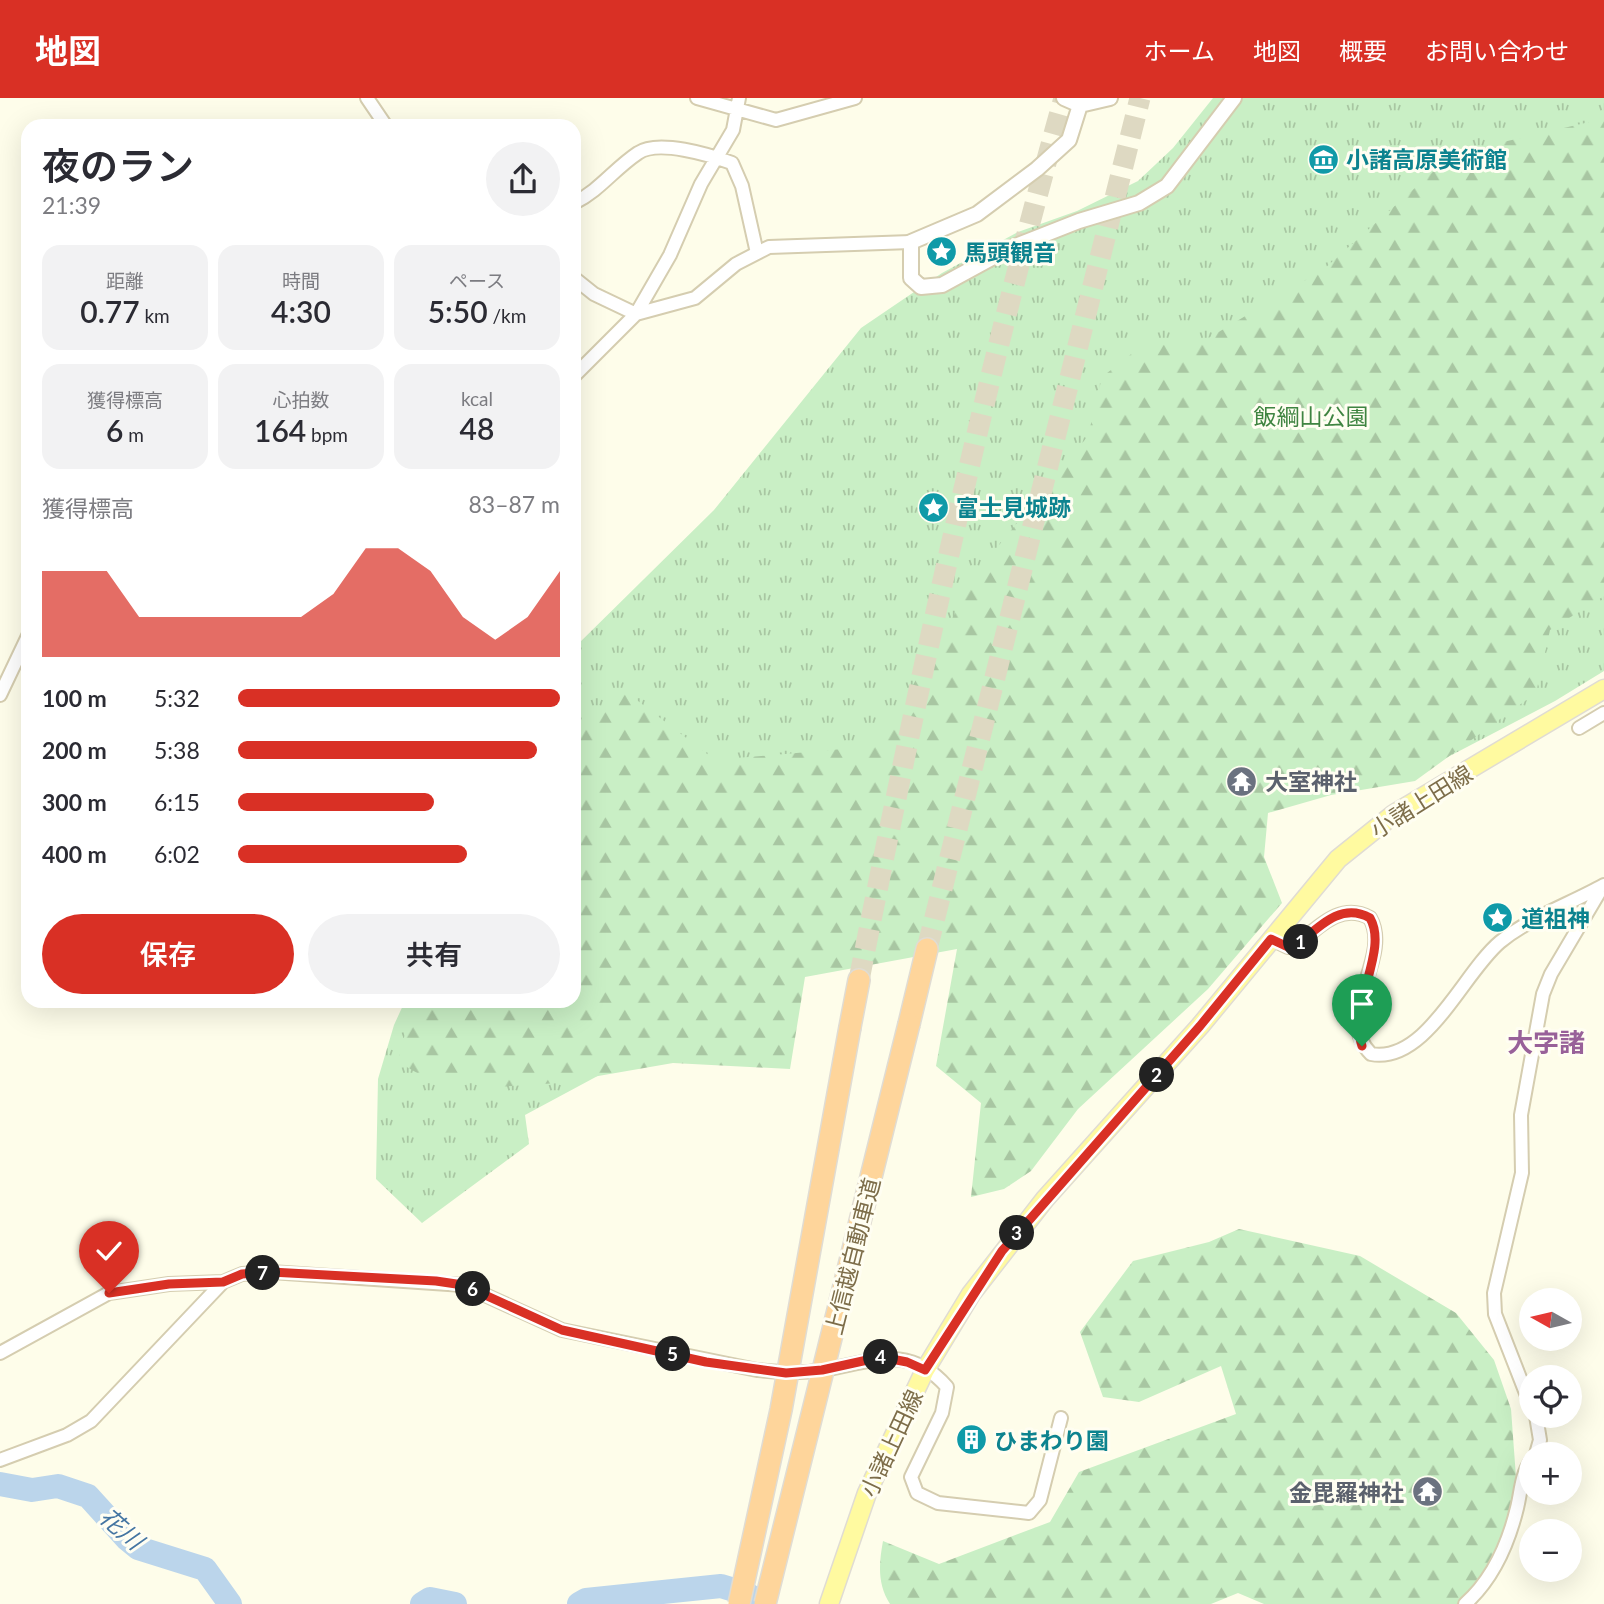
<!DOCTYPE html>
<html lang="ja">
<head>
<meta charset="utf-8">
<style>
  :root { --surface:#fff; --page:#f2f2f3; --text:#2b2b33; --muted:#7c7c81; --accent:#d93025 }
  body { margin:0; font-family:Lato,"Noto Sans JP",sans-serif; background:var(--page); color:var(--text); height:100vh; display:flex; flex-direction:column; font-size:26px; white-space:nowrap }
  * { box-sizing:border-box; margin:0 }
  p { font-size:23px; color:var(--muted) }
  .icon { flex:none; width:38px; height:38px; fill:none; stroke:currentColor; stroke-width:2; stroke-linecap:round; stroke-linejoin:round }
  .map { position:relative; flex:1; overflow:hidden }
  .panel { position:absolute; left:21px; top:21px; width:560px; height:889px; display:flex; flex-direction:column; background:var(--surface); border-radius:21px; box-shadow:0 7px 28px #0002 }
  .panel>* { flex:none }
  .needle { width:46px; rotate:278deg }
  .buttons { position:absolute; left:1519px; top:1190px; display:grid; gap:14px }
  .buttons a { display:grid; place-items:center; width:63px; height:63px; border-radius:50%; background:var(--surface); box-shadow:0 7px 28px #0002; font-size:35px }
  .pin { position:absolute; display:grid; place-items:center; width:60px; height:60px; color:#fff; margin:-72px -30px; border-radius:50% 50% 50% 0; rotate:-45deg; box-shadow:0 0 7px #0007 }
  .pin .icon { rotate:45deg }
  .km { position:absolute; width:35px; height:35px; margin:-18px; border-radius:50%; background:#222; color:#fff; font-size:19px; line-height:35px; text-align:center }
  .round { display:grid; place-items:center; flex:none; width:74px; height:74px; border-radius:37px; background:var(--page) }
  .headline { display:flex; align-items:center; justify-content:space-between; height:119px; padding:0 21px }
  h1 { font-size:38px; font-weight:600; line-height:52px }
  .metrics { display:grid; grid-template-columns:repeat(3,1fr); gap:10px; height:119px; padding:7px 21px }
  .metrics div { display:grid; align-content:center; border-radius:18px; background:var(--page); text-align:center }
  .metrics b { font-size:30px; font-weight:600 }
  .metrics small { font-size:19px; font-weight:400 }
  .metrics p { font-size:19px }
  .chart { height:196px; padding:14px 21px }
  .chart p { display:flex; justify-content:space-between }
  .chart svg { width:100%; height:126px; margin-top:7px; fill:var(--accent); opacity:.7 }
  .primary-button { display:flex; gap:14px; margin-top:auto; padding:14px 21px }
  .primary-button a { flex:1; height:80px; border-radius:42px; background:var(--accent); color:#fff; font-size:28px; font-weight:600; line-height:80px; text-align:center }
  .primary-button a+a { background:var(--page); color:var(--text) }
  ul { padding:0 21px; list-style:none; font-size:23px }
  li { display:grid; grid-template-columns:112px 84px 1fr; align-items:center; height:52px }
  li i { height:18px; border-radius:9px; background:var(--accent) }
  header { display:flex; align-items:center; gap:42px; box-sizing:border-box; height:98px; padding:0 35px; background:var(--accent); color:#fff }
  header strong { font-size:33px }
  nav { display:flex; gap:38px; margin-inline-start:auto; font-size:24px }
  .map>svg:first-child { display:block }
  .grass { fill:url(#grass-tufts) }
  .forest { fill:url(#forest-firs) }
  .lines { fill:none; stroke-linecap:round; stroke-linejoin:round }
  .river { stroke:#bbd5eb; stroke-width:24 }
  .motorway-tunnel { stroke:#ded9c2; stroke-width:21; stroke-dasharray:21 10; stroke-linecap:butt }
  .minor-casing { stroke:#d5cdb0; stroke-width:16 }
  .tertiary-casing { stroke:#d5cdb0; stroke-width:18 }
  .primary-casing { stroke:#e0dcd3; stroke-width:21 }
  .motorway-casing { stroke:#e0dcd3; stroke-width:24 }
  .minor { stroke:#fff; stroke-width:12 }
  .tertiary { stroke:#fff; stroke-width:14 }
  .primary { stroke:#fffaa0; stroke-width:18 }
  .motorway { stroke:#fed59b; stroke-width:21 }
  .motorway-bridge-casing { stroke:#e0dcd3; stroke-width:24; stroke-linecap:butt }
  .motorway-bridge { stroke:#fed59b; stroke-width:21 }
  .route-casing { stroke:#fff; stroke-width:14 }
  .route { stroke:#d93025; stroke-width:9 }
  .labels { text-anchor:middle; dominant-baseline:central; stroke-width:6; stroke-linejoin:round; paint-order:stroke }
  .culture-label { font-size:23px; font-weight:bold; fill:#0d838f; stroke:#fffef2; text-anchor:start }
  .park-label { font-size:23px; fill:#3f8441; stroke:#fffef2 }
  .worship-label { font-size:23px; font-weight:bold; fill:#5b616d; stroke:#fffef2; text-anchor:start }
  .street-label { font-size:23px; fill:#7d6d49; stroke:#fffef2 }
  .water-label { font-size:24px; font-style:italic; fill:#4475a2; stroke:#fffef2 }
  .quarter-label { font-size:26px; font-weight:bold; fill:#986199; stroke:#fffef2 }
</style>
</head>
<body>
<header>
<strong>地図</strong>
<nav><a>ホーム</a><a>地図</a><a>概要</a><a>お問い合わせ</a></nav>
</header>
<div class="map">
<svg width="1604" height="1506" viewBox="0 0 1604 1506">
  <defs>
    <pattern id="grass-tufts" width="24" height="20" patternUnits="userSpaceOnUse" patternTransform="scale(1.75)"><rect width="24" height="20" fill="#c9efc5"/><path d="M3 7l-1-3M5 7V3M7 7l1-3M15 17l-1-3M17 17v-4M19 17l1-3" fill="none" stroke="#a8c6a2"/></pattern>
    <pattern id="forest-firs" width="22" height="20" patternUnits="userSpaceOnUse" patternTransform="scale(1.75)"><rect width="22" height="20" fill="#c9efc5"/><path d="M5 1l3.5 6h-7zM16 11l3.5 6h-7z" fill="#a8c6a2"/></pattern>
  </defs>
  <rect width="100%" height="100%" fill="#fefdea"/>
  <path class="grass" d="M1213 0H1604V573L1555 603 1421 673 1007 758 525 1017 529 1046 422 1125 376 1081 378 981 394 927 405 903H574V550L714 412 861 230 942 175 1018 134 1077 113 1138 83 1173 50Z"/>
  <path class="forest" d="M1604 17V498L1550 532 1536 595 1415 683 1331 697 1268 715 1264 759 1282 805 1208 891 1078 1011 1031 1073 1004 1091 971 1099 981 1005 936 968 957 851 805 879 790 971 673 965 558 985 497 989 469 979 426 980 398 964 413 903H574V634L625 593 715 662 877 648 986 463 1088 338 1102 279 1140 249 1207 241 1324 171 1444 64 1490 47 1598 22Z
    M1239 1131 1360 1158 1456 1215 1494 1262 1511 1311 1517 1393 1500 1471 1470 1506H1264L1238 1495 1211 1506H890C877 1486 879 1465 883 1443L939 1466 1050 1424 1079 1374 1236 1316 1221 1268 1139 1304 1103 1299 1080 1234 1133 1163 1209 1144Z"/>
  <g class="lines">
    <path class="river" d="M0 1386 32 1392 58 1388 88 1398 127 1441 138 1450 205 1471 230 1506
      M422 1506 430 1501 455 1506
      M579 1506 586 1502 721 1488 747 1496 762 1506"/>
    <path class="motorway-tunnel" d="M927 851 1140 0
      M859 882C918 586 982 291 1064 0"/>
    <defs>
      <path id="minor" d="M367 0 386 28
        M697 0 776 22 855 0
        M574 105C600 92 614 71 638 55 658 41 710 57 732 65L742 88 757 155
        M574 180 594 196 636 216 695 200 736 166 769 149 911 144
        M574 278 636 216 670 157 701 86 733 32 739 0
        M0 597 28 538
        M1579 630 1604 615
        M1271 841 1288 849 1295 848C1317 831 1340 803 1370 820 1393 860 1332 917 1371 956 1426 966 1463 875 1500 844 1529 820 1570 806 1604 787
        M0 1255 109 1195 169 1186 223 1184
        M1531 1308 1495 1216 1494 1195 1522 1075 1521 1017 1543 896 1551 876 1603 788
        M1536 1318 1540 1342 1536 1356
        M0 1362 67 1337 91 1323 223 1184 242 1176 271 1174 463 1187 562 1232 757 1272C779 1274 800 1276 822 1272 869 1265 908 1244 947 1289L942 1315 911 1379 917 1395 938 1405 1029 1415 1040 1402 1061 1320
        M1465 1506C1493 1481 1508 1447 1517 1410 1521 1394 1521 1377 1531 1363"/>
      <path id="tertiary" d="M1064 0 1080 7 1110 0
        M1080 7 1069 42 1037 71 977 116 911 144V180L921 189 942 187 1008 151 1079 123 1139 105 1167 88 1234 0"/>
      <path id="primary" d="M829 1506 867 1395 925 1272 971 1196 1045 1101 1200 928 1338 761 1394 716 1604 591"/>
      <path id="motorway" d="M909 926 927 851
        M850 929 859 882"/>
    </defs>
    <use href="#minor" class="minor-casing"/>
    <use href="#tertiary" class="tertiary-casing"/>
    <use href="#primary" class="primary-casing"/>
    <use href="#motorway" class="motorway-casing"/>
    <use href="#minor" class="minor"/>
    <use href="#tertiary" class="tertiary"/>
    <use href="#primary" class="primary"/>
    <use href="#motorway" class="motorway"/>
    <defs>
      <path id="motorway-bridge" d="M739 1506 781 1312 850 929
        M765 1506 909 926"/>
    </defs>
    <use href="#motorway-bridge" class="motorway-bridge-casing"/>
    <use href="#motorway-bridge" class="motorway-bridge"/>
  </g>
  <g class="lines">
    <defs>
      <path id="route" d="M109 1195 169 1186 223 1184 242 1176 271 1174 436 1183 463 1187 562 1232 706 1264 786 1275 822 1272 881 1259 907 1264 925 1272 1002 1153 1200 928 1271 841 1288 849 1296 848C1317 831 1340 803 1370 820 1389 853 1348 906 1362 948"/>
    </defs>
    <use href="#route" class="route-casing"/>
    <use href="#route" class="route"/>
  </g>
  <defs>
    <symbol id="museum-disc" viewBox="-11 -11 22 22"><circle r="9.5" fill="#0f9aa8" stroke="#fffef2"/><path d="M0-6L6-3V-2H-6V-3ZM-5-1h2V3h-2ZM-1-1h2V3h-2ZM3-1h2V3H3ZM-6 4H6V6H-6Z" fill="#fff"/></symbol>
    <symbol id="sight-disc" viewBox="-11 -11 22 22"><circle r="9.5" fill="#0f9aa8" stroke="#fffef2"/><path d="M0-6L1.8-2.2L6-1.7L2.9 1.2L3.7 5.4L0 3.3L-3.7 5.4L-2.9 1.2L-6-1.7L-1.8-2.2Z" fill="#fff"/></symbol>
    <symbol id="temple-disc" viewBox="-11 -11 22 22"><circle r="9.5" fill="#6b7280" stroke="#fffef2"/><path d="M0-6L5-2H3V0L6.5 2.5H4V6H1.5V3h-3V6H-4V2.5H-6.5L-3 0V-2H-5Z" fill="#fff"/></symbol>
    <symbol id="building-disc" viewBox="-11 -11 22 22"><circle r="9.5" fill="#0f9aa8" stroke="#fffef2"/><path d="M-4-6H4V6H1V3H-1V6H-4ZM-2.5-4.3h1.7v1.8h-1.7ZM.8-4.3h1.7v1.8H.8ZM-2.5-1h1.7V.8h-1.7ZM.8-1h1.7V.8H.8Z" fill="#fff"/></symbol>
  </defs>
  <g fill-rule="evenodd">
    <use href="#museum-disc" x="1306" y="44" width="35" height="35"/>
    <use href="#sight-disc" x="924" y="136" width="35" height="35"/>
    <use href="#sight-disc" x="916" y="392" width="35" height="35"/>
    <use href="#temple-disc" x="1224" y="666" width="35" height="35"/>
    <use href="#sight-disc" x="1480" y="802" width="35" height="35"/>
    <use href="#building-disc" x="954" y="1324" width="35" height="35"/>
    <use href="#temple-disc" x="1410" y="1376" width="35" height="35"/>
  </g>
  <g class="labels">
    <g class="culture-label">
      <text x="1346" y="61">小諸高原美術館</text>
      <text x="964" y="154">馬頭観音</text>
      <text x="956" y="409">富士見城跡</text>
      <text x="1521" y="820">道祖神</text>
      <text x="994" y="1342">ひまわり園</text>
    </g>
    <g class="park-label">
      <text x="1311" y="318">飯綱山公園</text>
    </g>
    <g class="worship-label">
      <text x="1265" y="683">大室神社</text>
      <text x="1404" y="1394" text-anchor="end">金毘羅神社</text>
    </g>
    <g class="street-label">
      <text transform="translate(1421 703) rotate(-32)">小諸上田線</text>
      <text transform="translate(852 1158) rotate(-76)">上信越自動車道</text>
      <text transform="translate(891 1345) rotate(-65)">小諸上田線</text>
    </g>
    <g class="water-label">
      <text transform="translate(122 1430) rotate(41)">花川</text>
    </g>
    <g class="quarter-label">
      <text x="1546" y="944">大字諸</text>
    </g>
  </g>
</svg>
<div class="buttons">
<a><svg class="needle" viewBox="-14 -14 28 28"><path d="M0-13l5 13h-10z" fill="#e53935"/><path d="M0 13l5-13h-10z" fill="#7c7c81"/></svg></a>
<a><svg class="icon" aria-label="locate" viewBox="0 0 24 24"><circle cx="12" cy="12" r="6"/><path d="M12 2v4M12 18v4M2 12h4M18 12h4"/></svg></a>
<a>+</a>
<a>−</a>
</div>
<div class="pin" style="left:1362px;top:948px;background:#1e9e55"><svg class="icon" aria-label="arrive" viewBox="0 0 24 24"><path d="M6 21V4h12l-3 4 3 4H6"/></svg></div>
<div class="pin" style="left:109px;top:1195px;background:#d93025"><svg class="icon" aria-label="check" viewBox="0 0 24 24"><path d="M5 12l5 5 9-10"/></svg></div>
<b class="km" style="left:1301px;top:844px">1</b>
<b class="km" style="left:1157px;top:977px">2</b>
<b class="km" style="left:1017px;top:1135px">3</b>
<b class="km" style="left:881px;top:1259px">4</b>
<b class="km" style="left:673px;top:1256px">5</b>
<b class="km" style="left:473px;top:1191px">6</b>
<b class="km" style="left:263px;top:1175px">7</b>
<section class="panel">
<div class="headline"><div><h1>夜のラン</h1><p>21:39</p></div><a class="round"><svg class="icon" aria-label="share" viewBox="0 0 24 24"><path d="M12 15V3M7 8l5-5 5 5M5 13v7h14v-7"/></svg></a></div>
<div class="metrics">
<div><p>距離</p><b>0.77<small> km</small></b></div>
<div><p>時間</p><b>4:30</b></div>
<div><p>ペース</p><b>5:50<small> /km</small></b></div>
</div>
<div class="metrics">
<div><p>獲得標高</p><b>6<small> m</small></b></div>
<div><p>心拍数</p><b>164<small> bpm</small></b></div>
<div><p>kcal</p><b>48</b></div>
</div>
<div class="chart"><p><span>獲得標高</span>83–87 m</p>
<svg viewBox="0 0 160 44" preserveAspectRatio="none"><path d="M0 44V14L10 14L20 14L30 30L40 30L50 30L60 30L70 30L80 30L90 22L100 6L110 6L120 14L130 30L140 38L150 30L160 14V44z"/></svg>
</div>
<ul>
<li><b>100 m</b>5:32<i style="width:100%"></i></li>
<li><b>200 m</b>5:38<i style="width:93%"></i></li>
<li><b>300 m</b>6:15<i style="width:61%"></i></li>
<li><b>400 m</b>6:02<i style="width:71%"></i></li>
</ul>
<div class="primary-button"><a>保存</a><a>共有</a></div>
</section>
</div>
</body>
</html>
